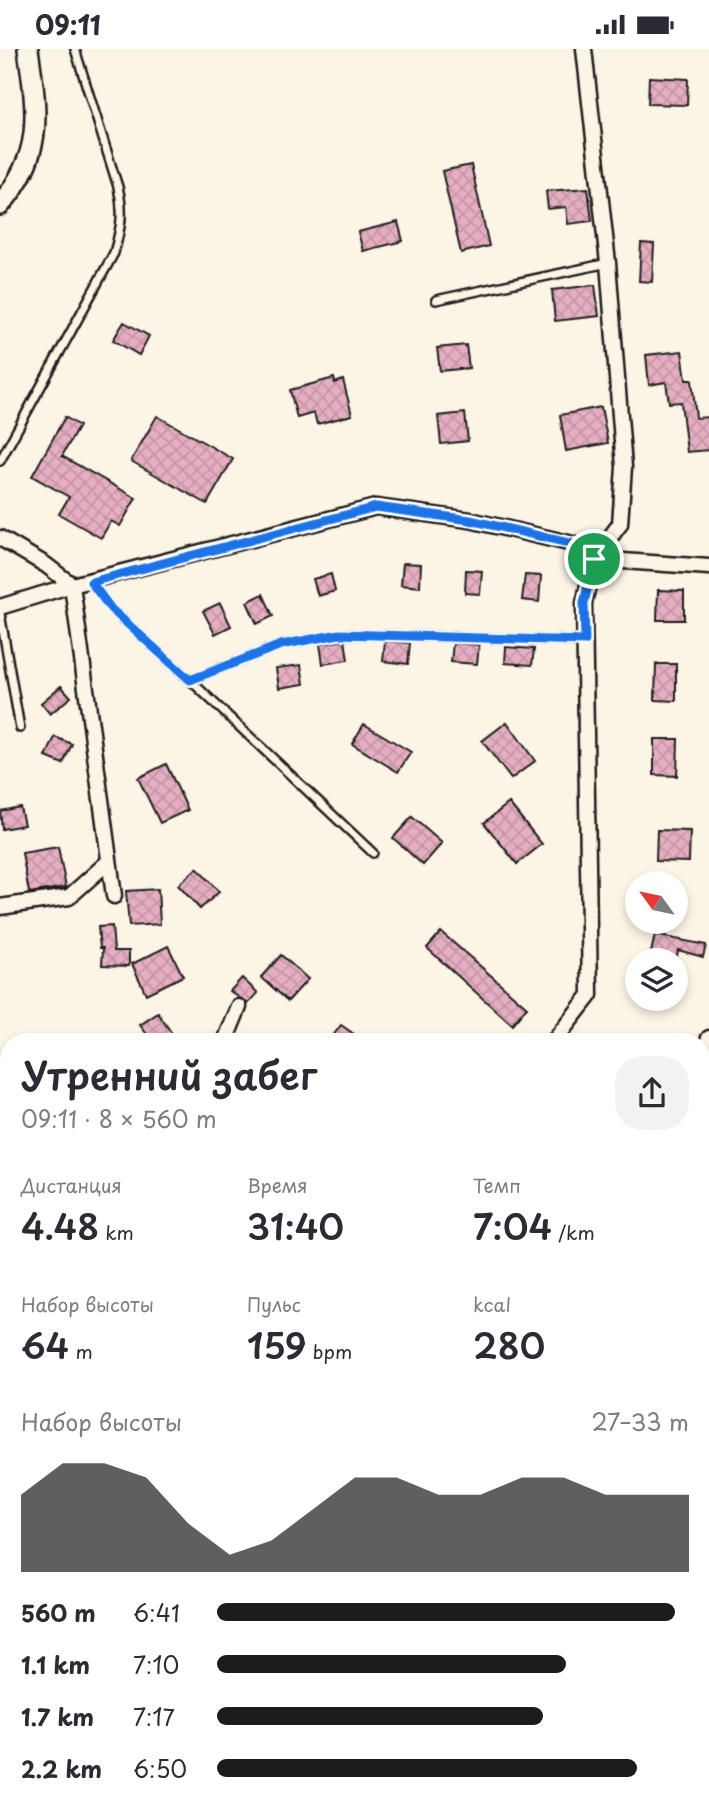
<!DOCTYPE html>
<html lang="ru">
<head>
<meta charset="utf-8">
<style>
  :root { --surface:#fff; --page:#f2f2f3; --text:#2b2b33; --muted:#7c7c81; --accent:#1c1c1c }
  body { margin:0; font-family:"Playpen Sans",sans-serif; background:var(--page); color:var(--text); height:100vh; display:flex; flex-direction:column; font-size:26px; white-space:nowrap }
  * { box-sizing:border-box; margin:0 }
  p { font-size:23px; color:var(--muted) }
  .icon { flex:none; width:38px; height:38px; fill:none; stroke:currentColor; stroke-width:2; stroke-linecap:round; stroke-linejoin:round }
  .map { position:relative; flex:1; overflow:hidden }
  .sheet { position:absolute; left:0px; top:984px; width:710px; height:779px; display:flex; flex-direction:column; background:var(--surface); border-radius:28px 28px 0 0; box-shadow:0 4px 10px #0003 }
  .sheet>* { flex:none }
  .needle { width:46px; rotate:303deg }
  .fabs { position:absolute; left:625px; top:822px; display:grid; gap:14px }
  .fabs a { display:grid; place-items:center; width:63px; height:63px; border-radius:50%; background:var(--surface); box-shadow:0 4px 10px #0003; font-size:35px }
  .pin { position:absolute; display:grid; place-items:center; width:60px; height:60px; color:#fff; margin:-30px; border:4px solid #fff; border-radius:50%; box-shadow:0 2px 7px #0007 }
  .round { display:grid; place-items:center; flex:none; width:74px; height:74px; border-radius:28px; background:var(--page) }
  .summary { display:flex; align-items:center; justify-content:space-between; height:119px; padding:0 21px }
  h1 { font-size:38px; font-weight:600; line-height:52px }
  .metrics { display:grid; grid-template-columns:repeat(3,1fr); gap:10px; height:119px; padding:7px 21px }
  .metrics div { display:grid; align-content:center }
  .metrics b { font-size:35px; font-weight:600 }
  .metrics small { font-size:19px; font-weight:400 }
  .metrics p { font-size:19px }
  .chart { height:196px; padding:14px 21px }
  .chart p { display:flex; justify-content:space-between }
  .chart svg { width:100%; height:126px; margin-top:7px; fill:var(--accent); opacity:.7 }
  ul { padding:0 21px; list-style:none; font-size:23px }
  li { display:grid; grid-template-columns:112px 84px 1fr; align-items:center; height:52px }
  li i { height:18px; border-radius:9px; background:var(--accent) }
  .status { display:flex; justify-content:space-between; align-items:center; height:49px; padding:0 35px; background:var(--surface); direction:ltr }
  .status svg { height:19px; fill:currentColor }
  .map>svg:first-child { display:block }
  .built { fill:#f5e0da }
  .building { fill:url(#building-cross-hatch); stroke:#1c1c1c; stroke-width:2 }
  .lines { fill:none; stroke-linecap:round; stroke-linejoin:round }
  .lane-casing { stroke:#1c1c1c; stroke-width:12 }
  .street-casing { stroke:#1c1c1c; stroke-width:19 }
  .secondary-casing { stroke:#1c1c1c; stroke-width:24 }
  .path { stroke:#1c1c1c; stroke-width:2.5; stroke-dasharray:5 5; stroke-linecap:butt }
  .lane { stroke:#fcf5e5; stroke-width:7 }
  .street { stroke:#fcf5e5; stroke-width:14 }
  .secondary { stroke:#fcf5e5; stroke-width:19 }
  .route-casing { stroke:#fff; stroke-width:14 }
  .route { stroke:#1a73e8; stroke-width:9 }
</style>
</head>
<body>
<div class="status"><b>09:11</b><svg viewBox="0 0 49 12"><path d="M0 12V9h3v3zM5 12V6h3v6zM10 12V3h3v9zM15 12V0h3v12zM26 1h20v11H26zM47 4h2v5h-2z"/></svg></div>
<div class="map">
<svg width="709" height="1762" viewBox="0 0 709 1762">
  <defs>
    <pattern id="building-cross-hatch" width="8" height="8" patternUnits="userSpaceOnUse" patternTransform="scale(1.75)"><rect width="8" height="8" fill="#e6aec2"/><path d="M0 0l8 8M0 8l8-8" fill="none" stroke="#c595a6"/></pattern>
  </defs>
  <rect width="100%" height="100%" fill="#fcf5e5"/>
  <filter id="ink" filterUnits="userSpaceOnUse"><feTurbulence type="fractalNoise" baseFrequency=".0143" numOctaves="2"/><feDisplacementMap in="SourceGraphic" scale="14" xChannelSelector="R" yChannelSelector="G"/><feConvolveMatrix kernelMatrix="1 2 1 2 8 2 1 2 1" color-interpolation-filters="sRGB"/></filter>
  <g filter="url(#ink)">
    <path class="built" d="M702 1309 709 1312V1486L702 1490Z"/>
    <path class="building" d="M649 28 688 30 687 56 648 55Z
      M471 116 489 197 461 204 442 122Z
      M588 139 592 172 568 175 566 158 548 160 546 142Z
      M398 173 403 192 363 202 358 183Z
      M641 194 654 195 652 233 639 232Z
      M595 236 599 267 555 272 552 241Z
      M124 273 149 287 139 306 113 291Z
      M466 296 469 319 440 322 437 299Z
      M682 302 686 331H692L696 369 709 368V401L687 403 681 353 669 354 666 333 649 336 646 306Z
      M334 329 335 334 343 331 352 366 317 375 314 364 297 369 290 341Z
      M601 358 608 394 566 402 560 366Z
      M465 364 468 392 441 395 438 367Z
      M157 367 233 410 207 455 131 412Z
      M65 368 79 377 62 407 136 449 120 477 111 472 101 489 59 465 69 448 32 427Z
      M403 514 421 515 420 538 401 536Z
      M466 521 482 522 480 545 465 544Z
      M331 525 335 542 318 547 313 530Z
      M525 526 541 527 539 553 522 551Z
      M658 541 684 542V571H657Z
      M263 545 273 567 257 575 247 553Z
      M220 554 231 577 215 585 203 562Z
      M345 591 348 611 323 615 320 595Z
      M385 592 410 594 408 615 383 612Z
      M453 594 479 596 477 615 451 613Z
      M506 598 534 600 532 616 505 614Z
      M656 615H676V652L655 651Z
      M301 616 304 635 279 639 276 619Z
      M61 637 71 648 50 665 41 654Z
      M507 673 535 712 511 730 482 692Z
      M364 675 411 703 398 723 352 695Z
      M55 688 72 695 63 715 46 708Z
      M654 690H678L677 727 654 726Z
      M166 715 188 761 160 774 138 729Z
      M509 754 542 795 517 815 484 774Z
      M20 758 24 776 2 780 0 762Z
      M412 768 442 794 423 816 393 789Z
      M657 781 690 782 689 813 656 812Z
      M58 798 66 838 29 844 22 804Z
      M197 819 219 843 200 860 178 836Z
      M158 840 160 875 129 877 126 842Z
      M112 877 114 902H129V917L102 916 103 899H100L98 878Z
      M441 883 527 958 512 976 427 899Z
      M655 886 706 896 703 908 678 901 676 912H649Z
      M168 897 183 927 146 945 132 915Z
      M281 906 308 930 288 952 261 928Z
      M242 929 258 944 248 955 230 942Z
      M158 964 177 992H152L140 976Z
      M341 976 364 992H329Z"/>
    <g class="lines">
      <defs>
        <path id="lane" d="M436 251 608 214
          M0 412 114 204C121 179 124 163 118 138L75 0
          M91 533 111 560 190 631 373 804
          M0 564 20 679
          M190 631 281 596 339 585 584 592
          M702 1083 709 1076
          M702 1291 709 1295
          M702 1529 707 1538"/>
        <path id="street" d="M0 489 46 516 72 536 114 847
          M0 558 72 536 376 458 470 471 573 495 594 510 709 518
          M0 858 69 848 108 813
          M225 992 239 958
          M554 992 590 946 584 554 594 510 620 475 624 418 608 214 584 0
          M702 1004 709 989
          M0 1092 9 1091
          M0 1266 9 1277
          M0 1549 9 1556
          M0 1731 9 1724"/>
        <path id="secondary" d="M0 156C45 104 37 63 28 0
          M702 1606 709 1601
          M441 1762 455 1754"/>
      </defs>
      <use href="#lane" class="lane-casing"/>
      <use href="#street" class="street-casing"/>
      <use href="#secondary" class="secondary-casing"/>
      <path class="path" d="M702 1122 709 1125
        M702 1137 709 1140
        M702 1176 709 1160
        M709 1199 706 1206 709 1208
        M702 1205 706 1206 702 1215
        M702 1220 709 1225
        M702 1500 709 1496"/>
      <use href="#lane" class="lane"/>
      <use href="#street" class="street"/>
      <use href="#secondary" class="secondary"/>
    </g>
  </g>
  <g class="lines" filter="url(#ink)">
    <defs>
      <path id="route" d="M376 458 470 471 573 495 594 510 584 554 585 592 339 585 281 596 190 631 111 560 91 533Z"/>
    </defs>
    <use href="#route" class="route-casing"/>
    <use href="#route" class="route"/>
  </g>
</svg>
<div class="fabs">
<a><svg class="needle" viewBox="-14 -14 28 28"><path d="M0-13l5 13h-10z" fill="#e53935"/><path d="M0 13l5-13h-10z" fill="#7c7c81"/></svg></a>
<a><svg class="icon" aria-label="layers" viewBox="0 0 24 24"><path d="M12 4l9 5-9 5-9-5zM3 14l9 5 9-5"/></svg></a>
</div>
<div class="pin" style="left:594px;top:510px;background:#1e9e55"><svg class="icon" aria-label="arrive" viewBox="0 0 24 24"><path d="M6 21V4h12l-3 4 3 4H6"/></svg></div>
<section class="sheet">
<div class="summary"><div><h1>Утренний забег</h1><p>09:11 · 8 × 560 m</p></div><a class="round"><svg class="icon" aria-label="share" viewBox="0 0 24 24"><path d="M12 15V3M7 8l5-5 5 5M5 13v7h14v-7"/></svg></a></div>
<div class="metrics">
<div><p>Дистанция</p><b>4.48<small> km</small></b></div>
<div><p>Время</p><b>31:40</b></div>
<div><p>Темп</p><b>7:04<small> /km</small></b></div>
</div>
<div class="metrics">
<div><p>Набор высоты</p><b>64<small> m</small></b></div>
<div><p>Пульс</p><b>159<small> bpm</small></b></div>
<div><p>kcal</p><b>280</b></div>
</div>
<div class="chart"><p><span>Набор высоты</span>27–33 m</p>
<svg viewBox="0 0 160 44" preserveAspectRatio="none"><path d="M0 44V17L10 6L20 6L30 11L40 27L50 38L60 33L70 22L80 11L90 11L100 17L110 17L120 11L130 11L140 17L150 17L160 17V44z"/></svg>
</div>
<ul>
<li><b>560 m</b>6:41<i style="width:97%"></i></li>
<li><b>1.1 km</b>7:10<i style="width:74%"></i></li>
<li><b>1.7 km</b>7:17<i style="width:69%"></i></li>
<li><b>2.2 km</b>6:50<i style="width:89%"></i></li>
</ul>
</section>
</div>
</body>
</html>
